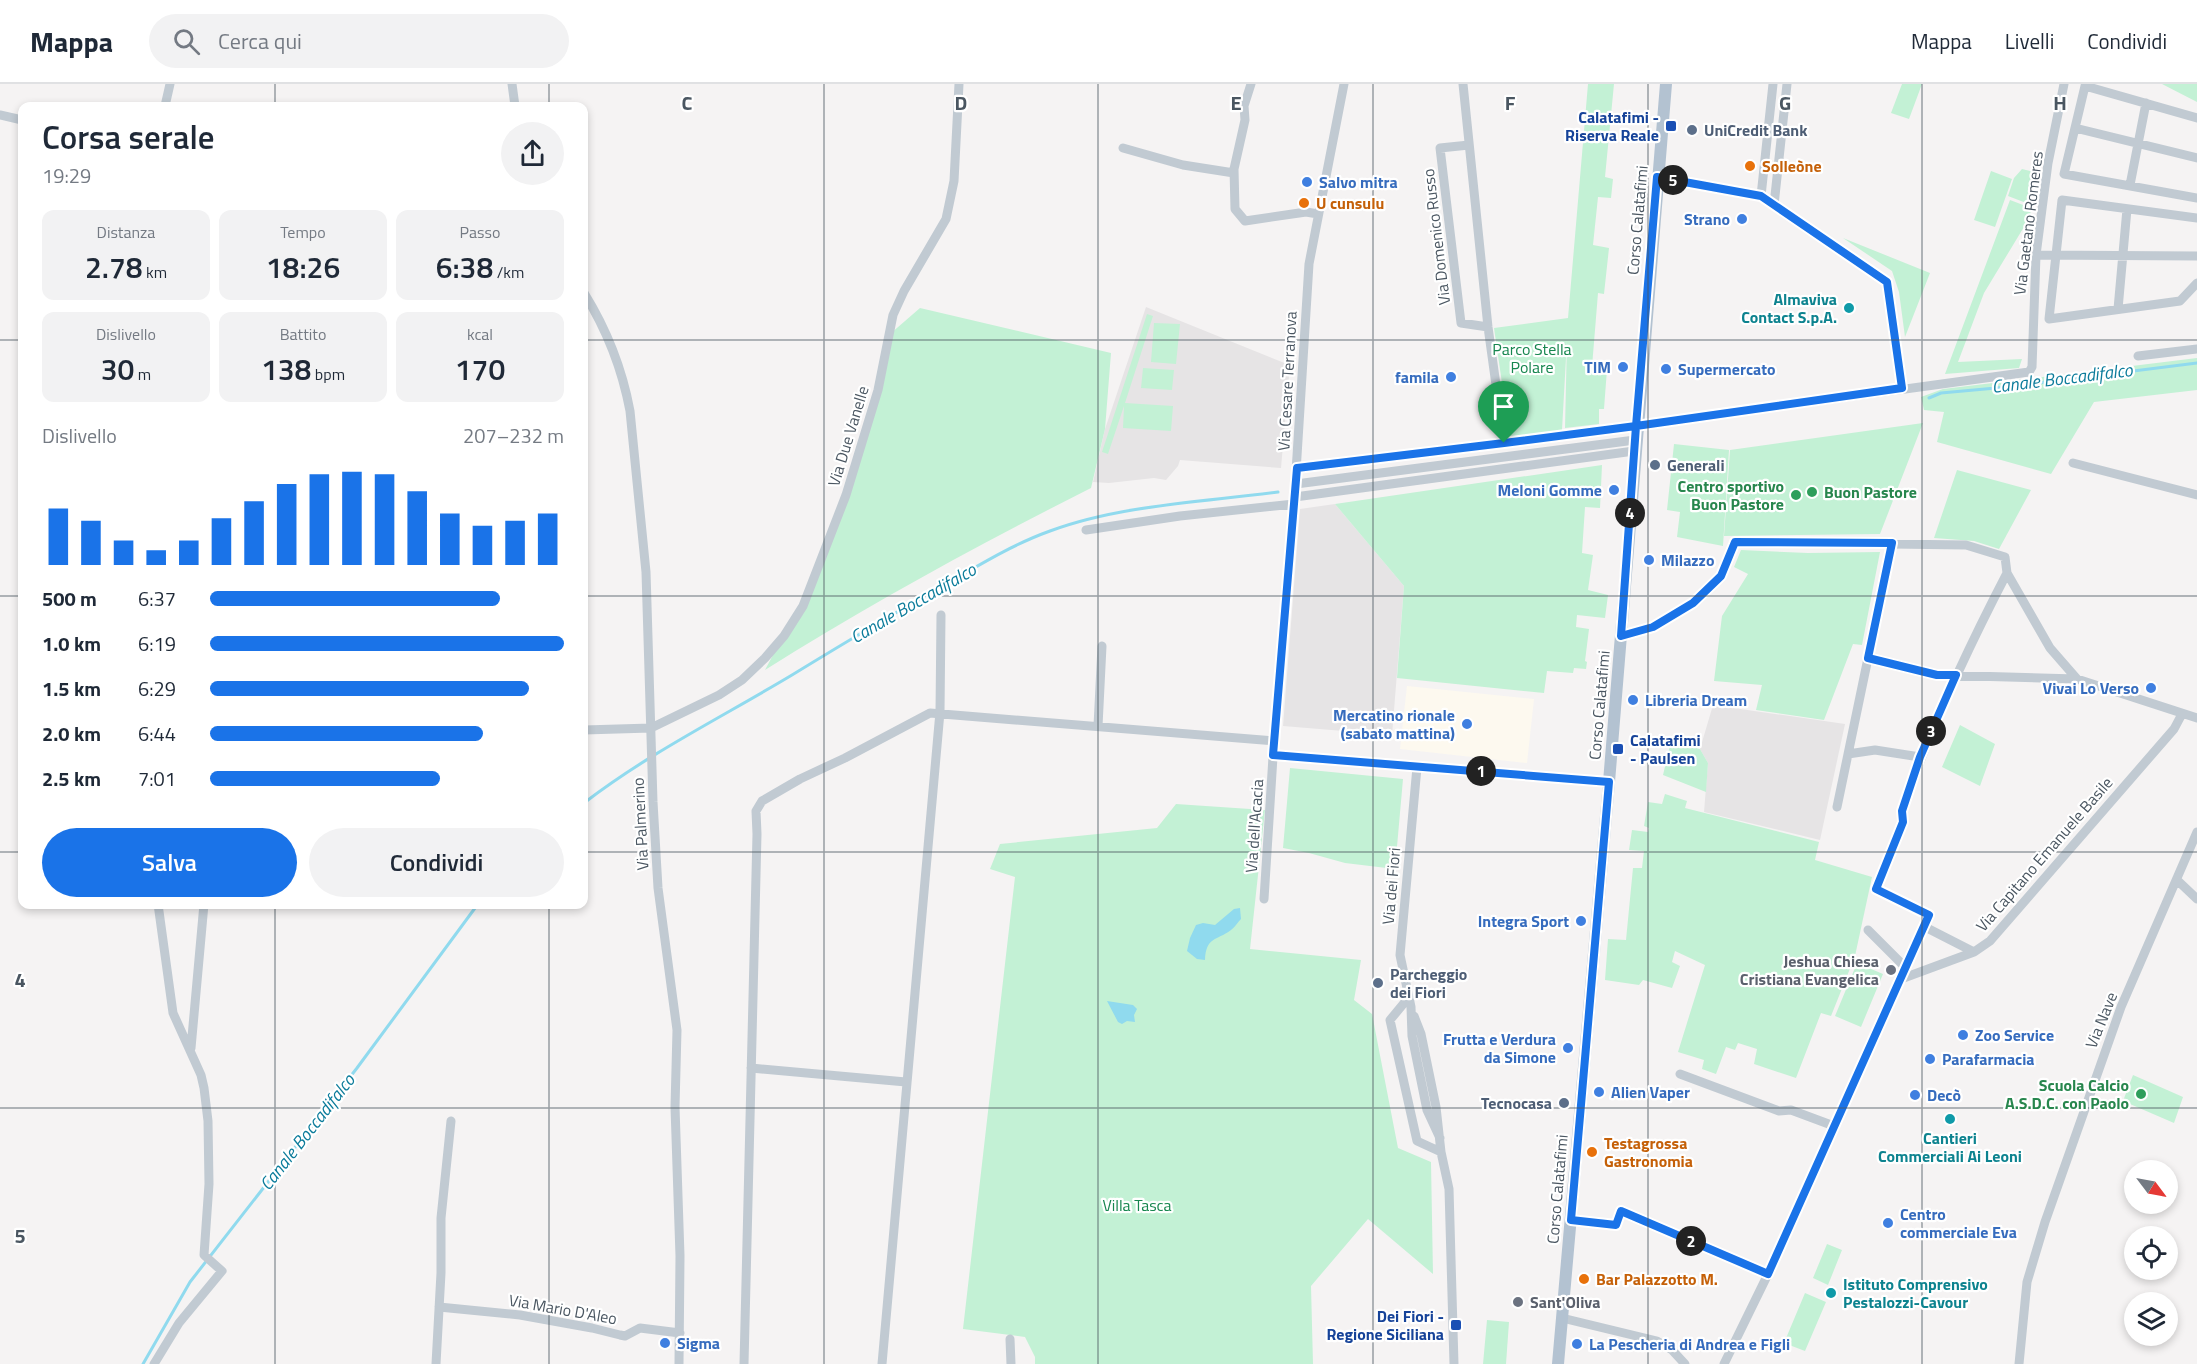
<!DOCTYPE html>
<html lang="it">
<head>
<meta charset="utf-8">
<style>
  :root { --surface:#fff; --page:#f2f2f3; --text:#1f2937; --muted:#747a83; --line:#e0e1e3; --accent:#1a73e8 }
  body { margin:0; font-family:"Titillium Web",sans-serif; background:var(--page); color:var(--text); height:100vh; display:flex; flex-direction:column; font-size:22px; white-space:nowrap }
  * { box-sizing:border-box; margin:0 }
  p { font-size:20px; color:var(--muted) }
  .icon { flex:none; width:33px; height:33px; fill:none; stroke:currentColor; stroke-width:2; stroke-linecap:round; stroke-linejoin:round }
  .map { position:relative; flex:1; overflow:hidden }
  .drawer { position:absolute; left:18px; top:18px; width:570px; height:807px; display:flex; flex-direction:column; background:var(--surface); border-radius:12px; box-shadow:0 3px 9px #0003 }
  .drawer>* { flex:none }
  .needle { width:39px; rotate:122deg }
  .controls { position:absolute; left:2124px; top:1076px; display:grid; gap:12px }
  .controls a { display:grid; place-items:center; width:54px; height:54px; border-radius:50%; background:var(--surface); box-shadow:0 3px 9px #0003; font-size:30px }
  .pin { position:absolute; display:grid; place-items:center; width:51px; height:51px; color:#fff; margin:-62px -26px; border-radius:50% 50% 50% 0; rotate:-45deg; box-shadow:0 0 6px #0007 }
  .pin .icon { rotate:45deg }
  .km { position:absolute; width:30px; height:30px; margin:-15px; border-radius:50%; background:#222; color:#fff; font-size:16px; line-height:30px; text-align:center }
  .round { display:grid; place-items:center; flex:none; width:63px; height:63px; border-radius:32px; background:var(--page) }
  .overview { display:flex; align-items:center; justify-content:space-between; height:102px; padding:0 24px }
  h1 { font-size:33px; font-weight:600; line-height:45px }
  .figures { display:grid; grid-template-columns:repeat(3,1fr); gap:9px; height:102px; padding:6px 24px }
  .figures div { display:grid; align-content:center; border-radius:12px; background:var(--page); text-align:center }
  .figures b { font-size:30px; font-weight:600 }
  .figures small { font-size:16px; font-weight:400 }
  .figures p { font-size:16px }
  .chart { height:168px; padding:12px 24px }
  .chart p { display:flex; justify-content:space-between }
  .chart svg { width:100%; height:108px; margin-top:6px; stroke:var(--accent); stroke-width:6 }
  .action { display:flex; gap:12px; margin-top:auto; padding:12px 24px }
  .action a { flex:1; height:69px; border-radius:36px; background:var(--accent); color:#fff; font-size:24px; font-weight:600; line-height:69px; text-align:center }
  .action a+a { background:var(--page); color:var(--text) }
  ul { padding:0 24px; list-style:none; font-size:20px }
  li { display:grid; grid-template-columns:96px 72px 1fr; align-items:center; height:45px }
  li i { height:15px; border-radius:8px; background:var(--accent) }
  header { display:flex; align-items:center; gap:36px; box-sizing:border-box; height:84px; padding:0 30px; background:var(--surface); border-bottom:2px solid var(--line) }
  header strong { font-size:28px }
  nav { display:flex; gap:33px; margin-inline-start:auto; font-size:21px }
  .search { width:420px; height:54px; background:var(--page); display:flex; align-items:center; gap:15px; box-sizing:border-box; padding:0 21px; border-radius:33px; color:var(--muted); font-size:22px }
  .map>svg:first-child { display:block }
  .commercial { fill:#fdf9ef }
  .education { fill:#e6e4e5 }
  .green { fill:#c3f1d5 }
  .water { fill:#90daee }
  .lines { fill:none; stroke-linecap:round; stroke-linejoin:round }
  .stream { stroke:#90daee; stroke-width:3 }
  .minor { stroke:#c1cad2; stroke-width:9 }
  .major { stroke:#b3c2d1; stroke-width:12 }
  .route-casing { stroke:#fff; stroke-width:12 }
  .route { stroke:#1a73e8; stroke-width:8 }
  .grid { fill:none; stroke:#4a5661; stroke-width:1.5; stroke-opacity:0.55 }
  .transit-dot { fill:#1a4fb4; stroke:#fff; stroke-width:2 }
  .service-dot { fill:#5c6f8a; stroke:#fff; stroke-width:2 }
  .food-dot { fill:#e8710a; stroke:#fff; stroke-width:2 }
  .shop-dot { fill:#3f7fe0; stroke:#fff; stroke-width:2 }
  .culture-dot { fill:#0f9aa8; stroke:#fff; stroke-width:2 }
  .leisure-dot { fill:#2e9e5b; stroke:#fff; stroke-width:2 }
  .worship-dot { fill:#6b7280; stroke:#fff; stroke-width:2 }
  .labels { text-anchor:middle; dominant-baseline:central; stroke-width:4.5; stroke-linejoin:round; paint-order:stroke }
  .transit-label { font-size:16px; font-weight:bold; fill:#164399; stroke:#fff; text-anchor:end }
  .service-label { font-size:16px; font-weight:bold; fill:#4e5e75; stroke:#fff; text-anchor:start }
  .food-label { font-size:16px; font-weight:bold; fill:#c56008; stroke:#fff; text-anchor:start }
  .shop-label { font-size:16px; font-weight:bold; fill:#366cbe; stroke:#fff; text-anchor:start }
  .street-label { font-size:16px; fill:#4a5661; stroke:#fff }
  .culture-label { font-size:16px; font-weight:bold; fill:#0d838f; stroke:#fff; text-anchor:end }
  .park-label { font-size:16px; fill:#17864f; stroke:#fff }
  .leisure-label { font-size:16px; font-weight:bold; fill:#27864d; stroke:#fff; text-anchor:end }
  .worship-label { font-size:16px; font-weight:bold; fill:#5b616d; stroke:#fff; text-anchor:end }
  .water-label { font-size:18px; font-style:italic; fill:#0c7c9b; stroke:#fff }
  .grid-label { font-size:20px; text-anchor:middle; font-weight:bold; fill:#4a5661; stroke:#fff; stroke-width:4.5; stroke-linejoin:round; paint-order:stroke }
</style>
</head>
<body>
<header>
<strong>Mappa</strong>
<div class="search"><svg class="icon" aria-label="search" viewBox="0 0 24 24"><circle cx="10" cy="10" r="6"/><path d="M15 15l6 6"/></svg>Cerca qui</div>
<nav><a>Mappa</a><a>Livelli</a><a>Condividi</a></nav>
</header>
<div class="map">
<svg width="2197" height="1280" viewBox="0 0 2197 1280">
  <rect width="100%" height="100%" fill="#f5f3f3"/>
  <path class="commercial" d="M1407 602 1534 615 1527 679 1400 665Z"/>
  <path class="education" d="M1146 223 1287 280 1289 292 1281 384 1180 376 1178 382 1166 396 1154 394 1109 399 1093 398 1105 345Z
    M1335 420 1404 502 1392 651 1283 642 1300 425Z
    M1713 621 1845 640 1820 756 1704 728 1708 679 1700 665Z"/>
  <path class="green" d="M1588 0H1614L1605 93 1613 95 1611 114 1598 113 1593 161 1609 164 1604 210 1598 209 1592 283 1607 285 1604 325H1599V340L1565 344 1567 256 1562 346 1510 354 1494 244 1568 234Z
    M1902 0H1922L1909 35 1891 29Z
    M2162 0H2197V18Z
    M2022 85 2038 89 2034 122 2008 112 2014 94Z
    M1991 87 2012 95 1995 143 1974 136Z
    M2010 116 2031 124 2030 133 1984 209 1958 278 2022 275 2019 284 1945 290Z
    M1843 154 1930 189 1905 253 1899 208 1892 187Z
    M920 224 1111 269 1105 345 1091 404C980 460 870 520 765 586L817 488 878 306 890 250Z
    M1147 230 1153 232 1125 319 1173 322 1171 347 1123 344 1124 322 1108 370 1102 368Z
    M1154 239 1180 240 1176 280 1151 278Z
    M2197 274V306L2094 318 2051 390 1937 358 1944 328 1924 326 1921 313 1943 305Z
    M1143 284 1174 286 1172 306 1141 304Z
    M1923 339 1880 450 1724 452 1730 366Z
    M1674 360 1729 366 1723 462 1677 453 1680 428 1667 426Z
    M1602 381 1600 424 1585 423 1582 469 1593 471 1588 506 1608 511 1605 534 1577 531 1576 543 1589 545 1585 577 1587 578 1586 585 1574 584 1573 589 1547 587 1544 609 1397 594 1404 502 1335 420Z
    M1957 386 2031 406 1999 465 1974 457 1934 454Z
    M1741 466 1808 469 1880 468 1862 561 1853 560 1824 636 1756 626 1762 601 1714 597 1722 532 1748 490 1734 483Z
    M1960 641 1995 660 1980 702 1942 683Z
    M1671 657 1700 665 1708 679 1706 708 1663 691Z
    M1290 684 1403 695 1395 785 1345 779 1309 769 1283 764Z
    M1665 710 1687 717 1685 724 1819 758 1815 776 1872 793 1855 872 1831 932 1821 929 1796 994 1754 980 1757 965 1738 959 1735 966 1726 963 1716 990 1702 985 1704 976 1678 968 1705 881 1675 867 1672 878 1680 882 1672 904 1643 896 1639 901 1605 896 1608 855 1626 856 1633 784H1642L1644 767 1629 766 1632 746 1648 748 1649 744 1644 742 1648 718 1662 720Z
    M1176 720 1265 726 1250 865 1361 876 1354 916 1372 930 1398 1064 1431 1078 1433 1190 1368 1135 1311 1202 1313 1280H1035V1273L1025 1253 963 1245 1015 793 990 785 1000 760 1157 744Z
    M1857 879 1883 890 1861 943 1835 932Z
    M2133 991 2183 1013 2174 1039 2123 1017Z
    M1827 1160 1842 1166 1828 1201 1813 1194Z
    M1805 1209 1826 1218 1805 1267 1784 1259Z
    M1487 1236 1509 1238 1506 1280H1483Z"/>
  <path class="water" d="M1240 824 1241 835C1238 838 1235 843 1231 846 1216 857 1206 853 1205 876L1197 875 1187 867 1190 854 1196 841 1203 839 1215 841 1234 825Z
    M1107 917 1133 921 1137 925 1134 931 1135 938 1127 937 1122 940 1118 938Z"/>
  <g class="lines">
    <path class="stream" d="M1929 314 1941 309 2007 303 2197 279
      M584 719C649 669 722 633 792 591 841 561 891 531 941 503 976 483 1011 461 1050 447 1120 421 1203 418 1278 408
      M143 1280 190 1198 357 984 478 820"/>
    <path class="minor" d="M512 0 515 22
      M1251 0 1244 22 1245 36 1234 85 1235 125 1245 137 1306 128 1318 130
      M1463 0 1488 243 1504 359
      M165 22 170 0
      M0 31 22 36
      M2197 34 2085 2 2064 90 2197 114
      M2075 44 2197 74
      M1469 61 1440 64 1461 239 1488 243
      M1123 64 1183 81 1234 89
      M1657 93 1761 112 1887 198 1902 305
      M2130 101 2146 19
      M1761 112 1773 0
      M1774 121 1787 0
      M2197 134 2062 116 2049 235 2180 217 2197 199
      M2036 171 2197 172
      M584 209C607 246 622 284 630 327L646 488 653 718 658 804 677 946 675 1023 680 1172 679 1280
      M2118 225 2127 125
      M2138 272 2197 265
      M2073 379 2197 411
      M1297 384 1636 342 2029 288 2032 283 2036 171 2048 79 2064 0
      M1296 400 1635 356
      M1295 413 1634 367
      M1086 446 1180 432 1294 420
      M1621 552 1653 543 1693 519 1721 492 1735 458 1966 461 2005 473 2007 489 2050 564 2077 595 2197 634
      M1868 574 1937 591 2077 595
      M1098 642 1102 562
      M584 646 651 644 719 611 742 596 765 574 784 552 803 522 846 411 878 306 893 231 904 207 946 135 954 97 959 0
      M1848 670 1875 666 1920 673
      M1273 671 1609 698
      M1417 683 1400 871 1411 923 1412 952 1427 1026 1440 1054
      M1837 723 1892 459
      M2177 796 2197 815
      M1264 815 1274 657 1294 420 1309 180 1344 0
      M1925 843 1974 868
      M1868 846 1906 884
      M1901 895 1974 868 1990 857 2174 645 2182 630
      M1409 913 1390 936 1417 1057 1441 1068
      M1414 932 1421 950 1436 1023 1441 1068 1449 1105 1454 1280
      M191 964 204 820
      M751 984 906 998
      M1680 990 1779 1027 1791 1026 1834 1042
      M1571 1136 1616 1141 1621 1127 1768 1190
      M439 1223 520 1231 592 1244 620 1251 625 1252 640 1244 680 1249
      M1562 1234 1657 1257 1672 1266 1685 1280
      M1010 1255 1011 1280
      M154 1280 179 1239 222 1187 204 1171 209 1100 208 1037 204 1004 201 991 173 929 158 820
      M436 1280 441 1189V1134L451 1037
      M744 1280 757 750 756 727 762 717 800 695 845 674 930 629 1274 657
      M882 1280 940 628 941 531
      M1724 1280 1768 1190 1929 831 1876 805 1903 738 1902 727C1930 644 1967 566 2007 489
      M2019 1280 2027 1198 2045 1138 2121 923 2197 748"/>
    <path class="major" d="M1558 1280 1609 698 1666 0"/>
  </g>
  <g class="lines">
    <defs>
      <path id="route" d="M1504 359 1297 384 1273 671 1609 698 1571 1136 1616 1141 1621 1127 1768 1190 1929 831 1876 805 1903 738 1902 727 1920 673 1956 591H1937L1868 574 1892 459 1735 458 1721 492 1693 519 1653 543 1621 552 1636 342 1902 304 1887 198 1761 112 1657 93 1636 342 1504 359"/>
    </defs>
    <use href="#route" class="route-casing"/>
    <use href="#route" class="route"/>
  </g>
  <path class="grid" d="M275 0V22M549 0V22M824 0V1280M1098 0V1280M1373 0V1280M1648 0V1280M1922 0V1280M0 256H22M584 256H2197M0 512H22M584 512H2197M0 768H22M584 768H2197M275 820V1280M549 820V1280M0 1024H2197"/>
  <g class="transit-dot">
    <rect x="1665" y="36" width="12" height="12" rx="3"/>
    <rect x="1612" y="659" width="12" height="12" rx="3"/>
    <rect x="1450" y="1235" width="12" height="12" rx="3"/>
  </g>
  <g class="service-dot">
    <circle cx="1692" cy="46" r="6"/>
    <circle cx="1655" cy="381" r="6"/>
    <circle cx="1378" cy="899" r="6"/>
    <circle cx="1564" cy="1019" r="6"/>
  </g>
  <g class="food-dot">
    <circle cx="1750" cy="82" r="6"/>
    <circle cx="1304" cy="119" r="6"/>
    <circle cx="1592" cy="1068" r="6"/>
    <circle cx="1584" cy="1195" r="6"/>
  </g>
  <g class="shop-dot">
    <circle cx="1307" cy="98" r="6"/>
    <circle cx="1742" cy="135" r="6"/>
    <circle cx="1623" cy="283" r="6"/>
    <circle cx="1666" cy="285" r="6"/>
    <circle cx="1451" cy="293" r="6"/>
    <circle cx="1614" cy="406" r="6"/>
    <circle cx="1649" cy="476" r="6"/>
    <circle cx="2151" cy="604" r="6"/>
    <circle cx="1633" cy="616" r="6"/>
    <circle cx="1467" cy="640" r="6"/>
    <circle cx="1581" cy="837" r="6"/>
    <circle cx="1963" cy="951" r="6"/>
    <circle cx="1568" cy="964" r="6"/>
    <circle cx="1930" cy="975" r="6"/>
    <circle cx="1599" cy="1008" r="6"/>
    <circle cx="1915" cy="1011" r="6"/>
    <circle cx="1888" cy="1139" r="6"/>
    <circle cx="665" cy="1259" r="6"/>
    <circle cx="1577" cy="1260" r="6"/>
  </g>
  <g class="culture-dot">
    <circle cx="1849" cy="224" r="6"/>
    <circle cx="1950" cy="1035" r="6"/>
    <circle cx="1831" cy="1209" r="6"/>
  </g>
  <g class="leisure-dot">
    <circle cx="1812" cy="408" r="6"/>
    <circle cx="1796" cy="411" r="6"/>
    <circle cx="2141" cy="1010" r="6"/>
  </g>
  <g class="worship-dot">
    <circle cx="1891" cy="886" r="6"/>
    <circle cx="1518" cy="1218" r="6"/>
  </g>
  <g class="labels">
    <g class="transit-label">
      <text x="1659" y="33">Calatafimi -<tspan x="1659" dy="18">Riserva Reale</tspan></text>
      <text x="1630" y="656" text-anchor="start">Calatafimi<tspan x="1630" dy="18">- Paulsen</tspan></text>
      <text x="1444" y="1232">Dei Fiori -<tspan x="1444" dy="18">Regione Siciliana</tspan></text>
    </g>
    <g class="service-label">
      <text x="1704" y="46">UniCredit Bank</text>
      <text x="1667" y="381">Generali</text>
      <text x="1390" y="890">Parcheggio<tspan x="1390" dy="18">dei Fiori</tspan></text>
      <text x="1552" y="1019" text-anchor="end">Tecnocasa</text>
    </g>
    <g class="food-label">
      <text x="1762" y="82">Solleòne</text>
      <text x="1316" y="119">U cunsulu</text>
      <text x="1604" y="1059">Testagrossa<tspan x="1604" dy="18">Gastronomia</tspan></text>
      <text x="1596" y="1195">Bar Palazzotto M.</text>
    </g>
    <g class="shop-label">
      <text x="1319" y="98">Salvo mitra</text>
      <text x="1730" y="135" text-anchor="end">Strano</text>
      <text x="1611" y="283" text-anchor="end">TIM</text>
      <text x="1678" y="285">Supermercato</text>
      <text x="1439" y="293" text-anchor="end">famila</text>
      <text x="1602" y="406" text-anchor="end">Meloni Gomme</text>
      <text x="1661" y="476">Milazzo</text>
      <text x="2139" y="604" text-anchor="end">Vivai Lo Verso</text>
      <text x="1645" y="616">Libreria Dream</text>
      <text x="1455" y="631" text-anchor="end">Mercatino rionale<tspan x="1455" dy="18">(sabato mattina)</tspan></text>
      <text x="1569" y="837" text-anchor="end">Integra Sport</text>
      <text x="1975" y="951">Zoo Service</text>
      <text x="1556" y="955" text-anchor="end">Frutta e Verdura<tspan x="1556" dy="18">da Simone</tspan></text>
      <text x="1942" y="975">Parafarmacia</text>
      <text x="1611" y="1008">Alien Vaper</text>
      <text x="1927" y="1011">Decò</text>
      <text x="1900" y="1130">Centro<tspan x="1900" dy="18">commerciale Eva</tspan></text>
      <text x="677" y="1259">Sigma</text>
      <text x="1589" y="1260">La Pescheria di Andrea e Figli</text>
    </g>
    <g class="street-label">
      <text transform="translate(1637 136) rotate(-85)">Corso Calatafimi</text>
      <text transform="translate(2028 139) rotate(-83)">Via Gaetano Romeres</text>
      <text transform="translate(1436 153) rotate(-97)">Via Domenico Russo</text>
      <text transform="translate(1287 297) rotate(-87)">Via Cesare Terranova</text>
      <text transform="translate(848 352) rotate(-73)">Via Due Vanelle</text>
      <text transform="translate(1599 621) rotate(-85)">Corso Calatafimi</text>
      <text transform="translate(640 740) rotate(-93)">Via Palmerino</text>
      <text transform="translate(1254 742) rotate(-86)">Via dell'Acacia</text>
      <text transform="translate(2044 770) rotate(-49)">Via Capitano Emanuele Basile</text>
      <text transform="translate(1391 802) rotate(-85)">Via dei Fiori</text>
      <text transform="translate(2101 936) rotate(-68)">Via Nave</text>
      <text transform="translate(1557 1105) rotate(-85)">Corso Calatafimi</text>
      <text transform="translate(563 1225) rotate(10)">Via Mario D'Aleo</text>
    </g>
    <g class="culture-label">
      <text x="1837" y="215">Almaviva<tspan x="1837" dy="18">Contact S.p.A.</tspan></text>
      <text x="1950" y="1054" text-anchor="middle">Cantieri<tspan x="1950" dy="18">Commerciali Ai Leoni</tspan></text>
      <text x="1843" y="1200" text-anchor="start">Istituto Comprensivo<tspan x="1843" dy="18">Pestalozzi-Cavour</tspan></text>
    </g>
    <g class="park-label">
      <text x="1532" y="265">Parco Stella<tspan x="1532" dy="18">Polare</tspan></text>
      <text x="1137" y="1121">Villa Tasca</text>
    </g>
    <g class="leisure-label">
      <text x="1784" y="402">Centro sportivo<tspan x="1784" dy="18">Buon Pastore</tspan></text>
      <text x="1824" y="408" text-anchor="start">Buon Pastore</text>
      <text x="2129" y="1001">Scuola Calcio<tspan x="2129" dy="18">A.S.D.C. con Paolo</tspan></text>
    </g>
    <g class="worship-label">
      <text x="1879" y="877">Jeshua Chiesa<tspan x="1879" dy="18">Cristiana Evangelica</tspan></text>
      <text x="1530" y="1218" text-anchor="start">Sant'Oliva</text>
    </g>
    <g class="water-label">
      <text transform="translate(2062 294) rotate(-7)">Canale Boccadifalco</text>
      <text transform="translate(913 519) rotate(-30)">Canale Boccadifalco</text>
      <text transform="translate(307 1048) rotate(-52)">Canale Boccadifalco</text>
    </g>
  </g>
  <g class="grid-label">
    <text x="687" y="26">C</text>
    <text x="961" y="26">D</text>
    <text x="1236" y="26">E</text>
    <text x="1510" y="26">F</text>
    <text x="1785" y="26">G</text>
    <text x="2060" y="26">H</text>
    <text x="20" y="903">4</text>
    <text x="20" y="1159">5</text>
  </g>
</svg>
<div class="controls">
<a><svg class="needle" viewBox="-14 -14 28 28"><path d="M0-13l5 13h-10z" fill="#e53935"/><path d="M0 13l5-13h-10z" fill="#747a83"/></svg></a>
<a><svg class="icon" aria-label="locate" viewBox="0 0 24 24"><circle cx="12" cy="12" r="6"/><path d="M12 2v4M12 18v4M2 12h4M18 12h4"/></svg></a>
<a><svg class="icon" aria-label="layers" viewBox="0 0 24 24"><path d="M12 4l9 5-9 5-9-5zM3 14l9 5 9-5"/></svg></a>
</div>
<div class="pin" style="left:1504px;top:359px;background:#1e9e55"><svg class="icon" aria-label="arrive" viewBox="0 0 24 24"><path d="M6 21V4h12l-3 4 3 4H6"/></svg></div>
<b class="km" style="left:1481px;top:687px">1</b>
<b class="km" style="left:1691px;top:1157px">2</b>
<b class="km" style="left:1931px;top:647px">3</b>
<b class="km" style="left:1630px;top:429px">4</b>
<b class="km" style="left:1673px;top:96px">5</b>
<section class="drawer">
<div class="overview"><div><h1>Corsa serale</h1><p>19:29</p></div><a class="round"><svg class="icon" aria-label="share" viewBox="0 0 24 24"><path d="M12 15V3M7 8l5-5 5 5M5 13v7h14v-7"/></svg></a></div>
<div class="figures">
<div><p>Distanza</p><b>2.78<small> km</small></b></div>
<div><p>Tempo</p><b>18:26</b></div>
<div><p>Passo</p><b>6:38<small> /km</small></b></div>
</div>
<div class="figures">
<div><p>Dislivello</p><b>30<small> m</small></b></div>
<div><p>Battito</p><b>138<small> bpm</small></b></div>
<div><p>kcal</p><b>170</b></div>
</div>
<div class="chart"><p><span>Dislivello</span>207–232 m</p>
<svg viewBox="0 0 160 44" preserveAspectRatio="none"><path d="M5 44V21M15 44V26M25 44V34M35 44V38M45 44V34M55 44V25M65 44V18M75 44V11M85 44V7M95 44V6M105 44V7M115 44V14M125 44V23M135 44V28M145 44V26M155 44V23"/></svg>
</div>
<ul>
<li><b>500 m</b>6:37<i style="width:82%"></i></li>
<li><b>1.0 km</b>6:19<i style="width:100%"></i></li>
<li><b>1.5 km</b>6:29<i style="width:90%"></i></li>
<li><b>2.0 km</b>6:44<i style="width:77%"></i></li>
<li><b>2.5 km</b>7:01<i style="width:65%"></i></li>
</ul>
<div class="action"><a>Salva</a><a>Condividi</a></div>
</section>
</div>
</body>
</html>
